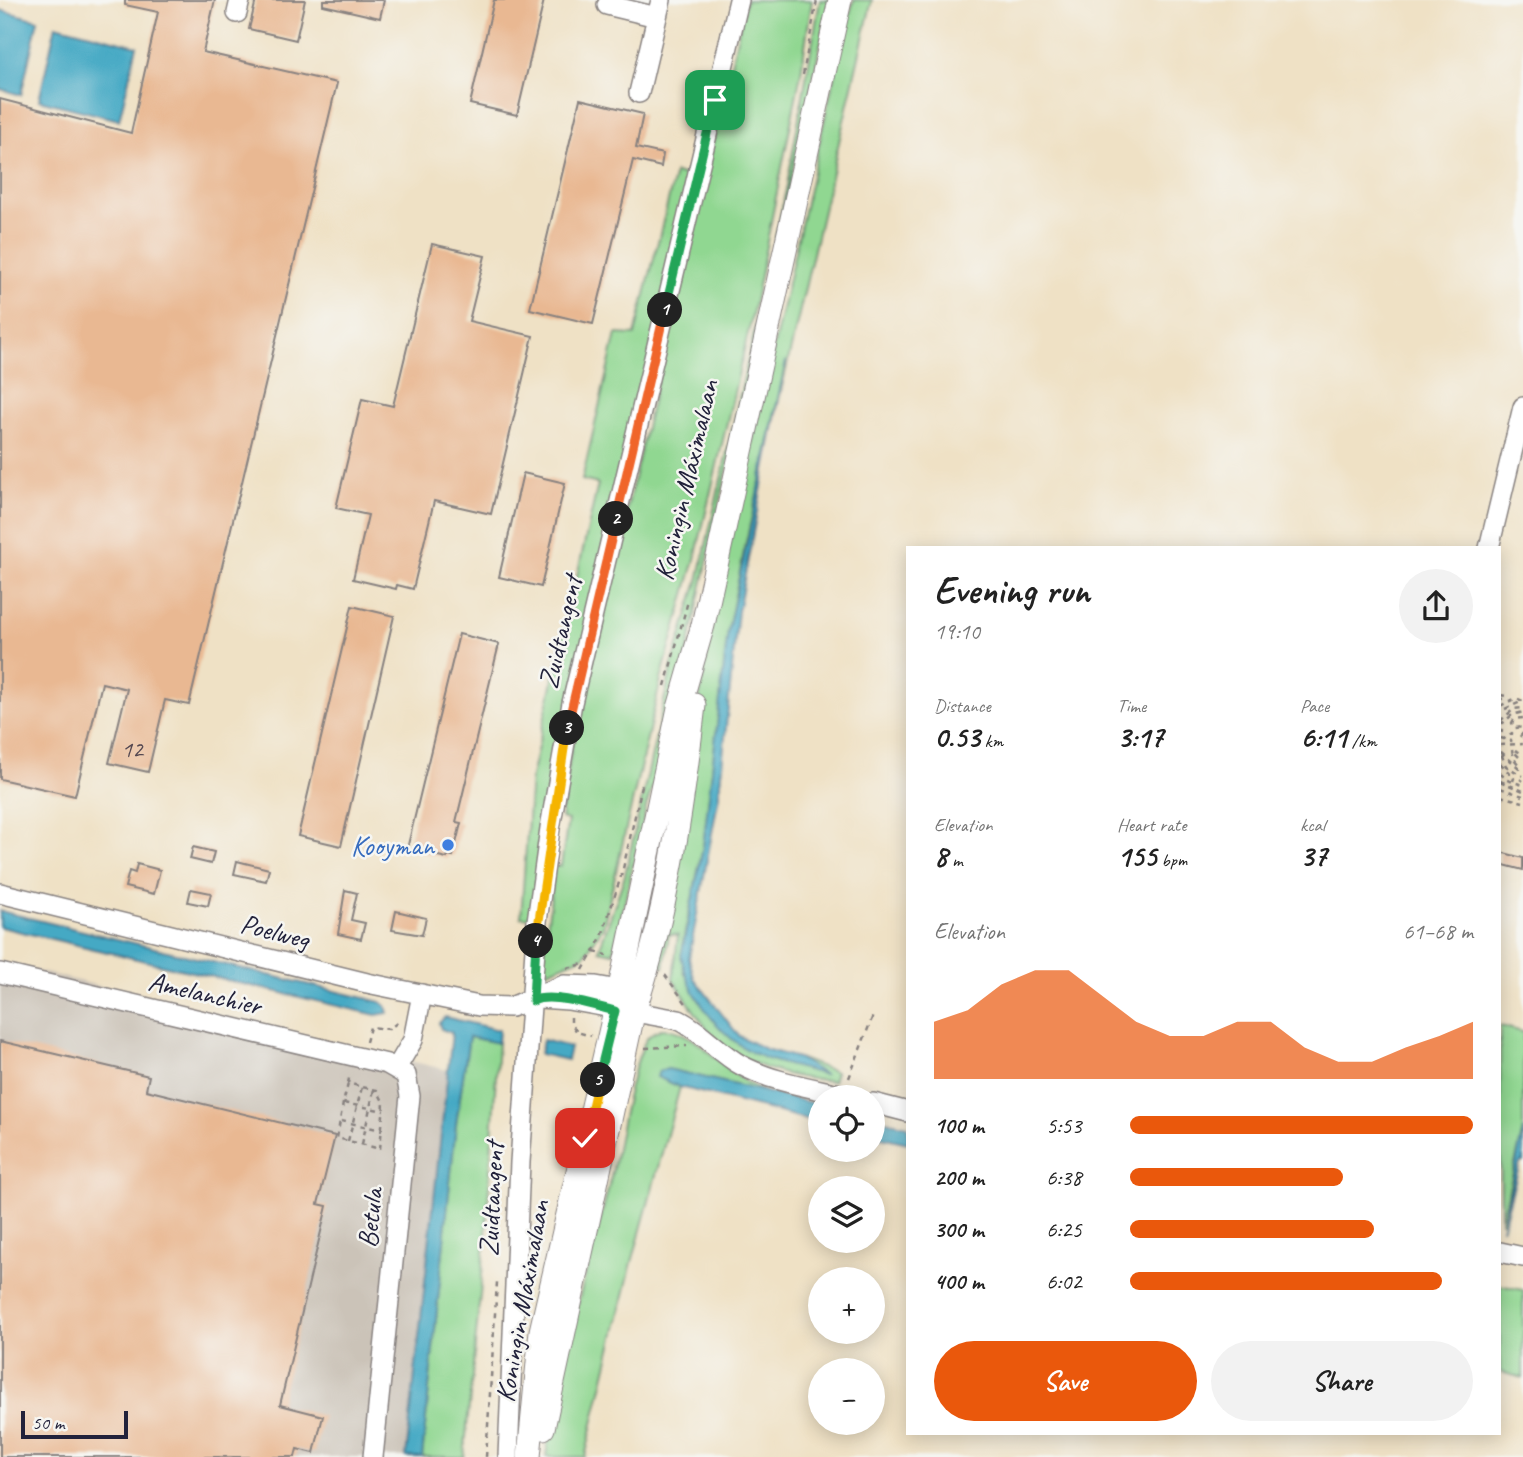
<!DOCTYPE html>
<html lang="en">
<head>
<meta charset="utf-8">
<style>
  :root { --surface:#fff; --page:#f2f2f2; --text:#222; --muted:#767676; --accent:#ea580c }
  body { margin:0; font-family:Caveat,sans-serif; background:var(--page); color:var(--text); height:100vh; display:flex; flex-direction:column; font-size:26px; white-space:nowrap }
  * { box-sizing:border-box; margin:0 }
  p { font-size:23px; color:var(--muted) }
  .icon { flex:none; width:38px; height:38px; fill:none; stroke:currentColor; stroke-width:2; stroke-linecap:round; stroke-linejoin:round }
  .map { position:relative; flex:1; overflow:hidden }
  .panel { position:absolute; left:906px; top:546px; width:595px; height:889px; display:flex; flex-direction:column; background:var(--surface); border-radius:0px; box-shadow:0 4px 18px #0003 }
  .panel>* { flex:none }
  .fabs { position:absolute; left:808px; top:1085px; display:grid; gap:14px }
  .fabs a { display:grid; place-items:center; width:77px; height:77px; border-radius:50%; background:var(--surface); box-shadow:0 4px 18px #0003; font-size:35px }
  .scale { position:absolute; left:21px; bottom:18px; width:107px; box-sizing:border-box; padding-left:7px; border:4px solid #22223b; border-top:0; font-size:19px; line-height:24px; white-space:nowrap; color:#22223b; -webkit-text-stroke:5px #f6f6f2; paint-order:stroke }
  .pin { position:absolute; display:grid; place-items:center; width:60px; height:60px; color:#fff; margin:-30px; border-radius:14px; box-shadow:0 4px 10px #0006 }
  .km { position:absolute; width:35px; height:35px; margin:-18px; border-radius:50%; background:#222; color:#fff; font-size:19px; line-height:35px; text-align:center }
  .round { display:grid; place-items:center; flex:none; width:74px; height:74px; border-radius:37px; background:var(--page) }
  .summary { display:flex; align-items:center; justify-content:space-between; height:119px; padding:0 28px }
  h1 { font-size:38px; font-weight:600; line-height:52px }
  .stats { display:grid; grid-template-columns:repeat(3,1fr); gap:10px; height:119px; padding:7px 28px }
  .stats div { display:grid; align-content:center }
  .stats b { font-size:30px; font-weight:600 }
  .stats small { font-size:19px; font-weight:400 }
  .stats p { font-size:19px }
  .chart { height:196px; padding:14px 28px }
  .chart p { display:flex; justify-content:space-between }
  .chart svg { width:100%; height:126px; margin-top:7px; fill:var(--accent); opacity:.7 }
  .cta { display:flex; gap:14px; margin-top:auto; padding:14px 28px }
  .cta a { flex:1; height:80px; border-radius:42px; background:var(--accent); color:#fff; font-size:28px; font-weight:600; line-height:80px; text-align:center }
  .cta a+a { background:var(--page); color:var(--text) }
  ul { padding:0 28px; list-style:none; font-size:23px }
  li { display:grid; grid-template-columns:112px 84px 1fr; align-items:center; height:52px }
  li i { height:18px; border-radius:9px; background:var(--accent) }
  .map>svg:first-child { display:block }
  .industrial { fill:#cbc3b8 }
  .green { fill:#90d791; stroke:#597c66; stroke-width:2 }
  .water { fill:#44a9c4; stroke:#336680; stroke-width:2 }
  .building { fill:#e9b892 }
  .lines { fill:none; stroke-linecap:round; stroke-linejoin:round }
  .minor-casing { stroke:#888280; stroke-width:22 }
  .major-casing { stroke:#888280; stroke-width:25 }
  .path { stroke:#888280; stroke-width:2.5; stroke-dasharray:5 5; stroke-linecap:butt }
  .minor { stroke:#fff; stroke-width:19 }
  .major { stroke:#fff; stroke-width:23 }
  .split-1-casing { stroke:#fff; stroke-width:14 }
  .split-2-casing { stroke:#fff; stroke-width:14 }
  .split-3-casing { stroke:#fff; stroke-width:14 }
  .split-4-casing { stroke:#fff; stroke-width:14 }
  .split-5-casing { stroke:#fff; stroke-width:14 }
  .split-6-casing { stroke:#fff; stroke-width:14 }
  .split-1 { stroke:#22a559; stroke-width:9 }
  .split-2 { stroke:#f0652b; stroke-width:9 }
  .split-3 { stroke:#f0652b; stroke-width:9 }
  .split-4 { stroke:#f5b400; stroke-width:9 }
  .split-5 { stroke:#22a559; stroke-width:9 }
  .split-6 { stroke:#f5b400; stroke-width:9 }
  .shop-dot { fill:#3f7fe0; stroke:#f6f6f2; stroke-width:2.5 }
  .labels { text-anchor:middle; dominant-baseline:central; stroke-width:5; stroke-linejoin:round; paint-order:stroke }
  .number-label { font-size:24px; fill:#544851 }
  .street-label { font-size:28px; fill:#22223b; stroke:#f6f6f2 }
  .shop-label { font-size:28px; fill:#366cbe; stroke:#f6f6f2; text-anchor:end }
</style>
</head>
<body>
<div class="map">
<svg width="1523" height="1457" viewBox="0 0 1523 1457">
  <rect width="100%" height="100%" fill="#f6f6f2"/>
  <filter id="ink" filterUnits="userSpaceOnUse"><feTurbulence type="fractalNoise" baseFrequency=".0143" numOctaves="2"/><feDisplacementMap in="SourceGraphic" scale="14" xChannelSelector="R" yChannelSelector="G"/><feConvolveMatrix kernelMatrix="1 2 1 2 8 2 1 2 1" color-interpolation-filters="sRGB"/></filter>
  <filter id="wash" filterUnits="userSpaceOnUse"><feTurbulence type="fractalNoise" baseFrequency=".00686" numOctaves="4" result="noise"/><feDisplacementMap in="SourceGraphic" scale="28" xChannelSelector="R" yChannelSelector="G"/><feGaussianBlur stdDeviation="1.57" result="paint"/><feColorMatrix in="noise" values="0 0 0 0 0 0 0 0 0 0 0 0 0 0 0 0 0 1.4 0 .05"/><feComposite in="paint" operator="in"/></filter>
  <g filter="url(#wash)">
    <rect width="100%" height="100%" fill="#efe1c5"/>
    <path class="industrial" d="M0 962 464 1074 409 1457H0Z"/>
    <path class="green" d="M746 0H812L801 73 752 316 695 559 661 679 603 927 584 956 541 974 555 866H561L568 820 561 818 572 744Z
      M820 0H830L671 727 646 807 613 953 599 950 625 875 672 665 698 581 787 185Z
      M854 0H872L745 546 728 630 703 847 683 941 684 973 742 1047 824 1075 798 1058 836 1072 833 1081C791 1079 738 1065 710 1032 696 1016 685 996 673 979L678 935 669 934 664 967 654 963 714 613 844 33Z
      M675 173 689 177 533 918 521 917 531 777 598 484 582 480 616 334 635 335Z
      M1500 1026 1523 1032V1130L1501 1222Z
      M661 1029C692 1028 716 1062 741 1079 748 1084 757 1088 766 1092L668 1069 659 1071 658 1077 680 1087 631 1266 585 1457H546C557 1366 587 1275 609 1186 620 1140 625 1090 643 1046 647 1036 652 1033 661 1029Z
      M469 1037 498 1043 486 1234 464 1457H422L456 1124Z
      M1500 1285 1523 1290V1378L1500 1372Z"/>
    <path class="water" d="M0 10 38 20 21 95 0 89Z
      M56 25 137 46 119 120 39 100Z
      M786 361 738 611 719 795 689 958 694 978 739 1036 765 1049 798 1058 825 1075C799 1067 764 1062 741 1046 713 1027 687 989 681 956L703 847 728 630Z
      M0 911 381 1002 386 1006 388 1013 376 1015 0 927Z
      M445 1017 499 1030 498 1043 469 1037 456 1124 422 1457H406L452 1033 441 1029 439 1023Z
      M543 1040 570 1047 567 1060 540 1054Z
      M668 1069 821 1105V1123L680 1087 657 1077 659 1071Z
      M873 1118 908 1126V1143L873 1135Z
      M1523 1130V1162L1520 1163 1502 1229Z"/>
    <g id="blocks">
      <path class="building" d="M125 0H215L203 52 337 83 189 705 165 700 148 772 109 763 127 689 102 683 75 796 0 779V99L131 133 158 12 125 5Z
        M256 0H305L296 40 249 29Z
        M323 0H384L380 18 323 5Z
        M494 0H544L517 115 470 104Z
        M580 99 643 114 636 148 663 154 661 167 633 160 593 324 530 309Z
        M432 244 485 256 469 321 533 336 491 514 434 501 413 589 397 585 396 589 353 579 368 515 336 508 362 399 393 406Z
        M523 473 565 483 541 587 499 577Z
        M352 606 394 616 341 846 298 836Z
        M459 634 499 644 456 822 461 823 453 856 448 855 447 858 407 849Z
        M193 847 214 852 211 864 190 859Z
        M1500 852 1523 858V870L1500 864Z
        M237 861 269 869 266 881 234 874Z
        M137 864 160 870 154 894 125 887 129 871 135 873Z
        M191 889 211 893 208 906 188 902Z
        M345 890 357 893 351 920 365 923 361 939 338 934Z
        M396 911 426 918 422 935 392 930Z
        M0 1041 149 1076 146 1090 335 1136 318 1204 327 1206 280 1405 323 1416 314 1453 297 1449 295 1457H0Z"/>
    </g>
  </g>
  <g filter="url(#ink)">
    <use href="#blocks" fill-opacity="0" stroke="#888280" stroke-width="2"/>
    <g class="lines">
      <defs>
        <path id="minor" d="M607 5 657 17 661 0
          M237 13 240 0
          M639 93 657 17
          M1489 548 1523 407
          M0 893 367 983 479 1006 511 1007 564 985 596 986 619 990 627 1003
          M0 973 387 1064 406 1075 410 1096 373 1457
          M539 998 568 1000 679 1020C703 1032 719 1053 741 1065 774 1083 816 1088 852 1097
          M397 1067 413 1040 422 994
          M873 1103 908 1112
          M1500 1252 1523 1257
          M508 1457 520 1162 537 921 550 828 572 703 739 0"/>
        <path id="major" d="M543 1428 633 1014C667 914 682 809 694 705
          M529 1457 541 1331 615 1011 679 708 703 625 840 0"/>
      </defs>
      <use href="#minor" class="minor-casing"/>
      <use href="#major" class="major-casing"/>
      <path class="path" d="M803 75 817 0
        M665 686 688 601
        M1500 695 1506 696 1500 700
        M1500 706 1516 698 1523 701
        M1505 709 1523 701
        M1523 718 1514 719 1512 723 1515 728 1523 727
        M1500 721 1514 709 1523 708
        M1500 722 1503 723 1512 715 1523 712
        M1500 730H1502L1501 738 1504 739 1512 733 1511 742
        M1523 733 1519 738H1523
        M1500 745 1523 744
        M1515 750 1523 754
        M1519 757 1512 750 1514 759 1520 766 1519 768 1500 751 1506 766 1523 776
        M1500 763 1514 778 1513 781
        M1500 773 1507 780 1523 785
        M1520 779 1523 781
        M1500 781 1523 791
        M1500 788 1523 796
        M1500 796 1523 802
        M594 952 607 955
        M567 968 584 964
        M583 970 602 936 622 873 643 781
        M665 975 688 1006
        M571 1017V1023L577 1032 591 1036
        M366 1042 370 1027 389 1029 398 1022
        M645 1048 687 1046
        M849 1078 874 1013
        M348 1084 343 1103 370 1108 374 1089
        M343 1103 337 1138 380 1149 384 1103 377 1090 362 1087
        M341 1121 382 1130
        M348 1141 362 1087 348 1083 350 1074
        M362 1144 370 1108 384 1111
        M486 1457 497 1282"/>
      <use href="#minor" class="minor"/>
      <use href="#major" class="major"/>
    </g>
  </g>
  <g class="lines" filter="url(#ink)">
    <defs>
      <path id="split-1" d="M665 310 715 100"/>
      <path id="split-2" d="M616 519 665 310"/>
      <path id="split-3" d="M567 728 616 519"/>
      <path id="split-4" d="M536 941 567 728"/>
      <path id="split-5" d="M536 941 533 1001C550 992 595 1006 615 1011L598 1080"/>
      <path id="split-6" d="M585 1138 598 1080"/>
    </defs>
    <use href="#split-1" class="split-1-casing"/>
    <use href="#split-2" class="split-2-casing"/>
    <use href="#split-3" class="split-3-casing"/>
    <use href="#split-4" class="split-4-casing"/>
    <use href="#split-5" class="split-5-casing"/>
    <use href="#split-6" class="split-6-casing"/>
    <use href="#split-1" class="split-1"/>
    <use href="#split-2" class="split-2"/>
    <use href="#split-3" class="split-3"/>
    <use href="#split-4" class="split-4"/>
    <use href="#split-5" class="split-5"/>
    <use href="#split-6" class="split-6"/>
  </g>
  <circle class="shop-dot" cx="448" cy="845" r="7"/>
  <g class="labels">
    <g class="number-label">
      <text x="132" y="749">12</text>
    </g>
    <g class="street-label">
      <text transform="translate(686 480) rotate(-77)">Koningin Máximalaan</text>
      <text transform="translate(560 632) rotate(-77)">Zuidtangent</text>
      <text transform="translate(275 931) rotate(14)">Poelweg</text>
      <text transform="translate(205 993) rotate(13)">Amelanchier</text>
      <text transform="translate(491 1199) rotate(-87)">Zuidtangent</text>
      <text transform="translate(370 1218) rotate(-84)">Betula</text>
      <text transform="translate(522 1301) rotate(-80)">Koningin Máximalaan</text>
    </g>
    <g class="shop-label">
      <text x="434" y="845">Kooyman</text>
    </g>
  </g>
</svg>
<div class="fabs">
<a><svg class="icon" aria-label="locate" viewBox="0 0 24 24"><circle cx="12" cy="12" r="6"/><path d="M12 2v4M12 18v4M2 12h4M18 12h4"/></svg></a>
<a><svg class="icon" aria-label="layers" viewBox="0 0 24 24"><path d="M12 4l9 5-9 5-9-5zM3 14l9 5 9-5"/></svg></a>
<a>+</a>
<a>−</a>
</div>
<div class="scale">50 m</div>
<div class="pin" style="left:715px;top:100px;background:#1e9e55"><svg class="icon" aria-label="arrive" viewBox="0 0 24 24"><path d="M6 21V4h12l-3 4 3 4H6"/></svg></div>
<div class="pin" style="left:585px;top:1138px;background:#d93025"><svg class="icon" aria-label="check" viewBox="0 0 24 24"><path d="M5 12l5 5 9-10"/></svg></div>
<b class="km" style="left:665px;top:310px">1</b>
<b class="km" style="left:616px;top:519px">2</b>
<b class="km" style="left:567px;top:728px">3</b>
<b class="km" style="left:536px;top:941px">4</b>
<b class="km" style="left:598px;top:1080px">5</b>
<section class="panel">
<div class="summary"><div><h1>Evening run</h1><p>19:10</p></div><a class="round"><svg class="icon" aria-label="share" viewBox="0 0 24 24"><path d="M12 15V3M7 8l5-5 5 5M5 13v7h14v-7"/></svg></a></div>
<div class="stats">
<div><p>Distance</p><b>0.53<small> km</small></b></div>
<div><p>Time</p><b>3:17</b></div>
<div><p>Pace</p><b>6:11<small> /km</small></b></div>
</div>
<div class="stats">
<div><p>Elevation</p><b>8<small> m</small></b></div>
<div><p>Heart rate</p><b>155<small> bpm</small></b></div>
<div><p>kcal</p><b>37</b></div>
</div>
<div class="chart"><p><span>Elevation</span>61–68 m</p>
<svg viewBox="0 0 160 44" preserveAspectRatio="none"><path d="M0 44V24L10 20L20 11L30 6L40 6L50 15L60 24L70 29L80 29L90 24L100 24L110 33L120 38L130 38L140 33L150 29L160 24V44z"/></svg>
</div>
<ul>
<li><b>100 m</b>5:53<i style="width:100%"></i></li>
<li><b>200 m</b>6:38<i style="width:62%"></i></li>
<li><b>300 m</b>6:25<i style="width:71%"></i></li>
<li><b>400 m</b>6:02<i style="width:91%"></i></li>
</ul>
<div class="cta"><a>Save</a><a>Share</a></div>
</section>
</div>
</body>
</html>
